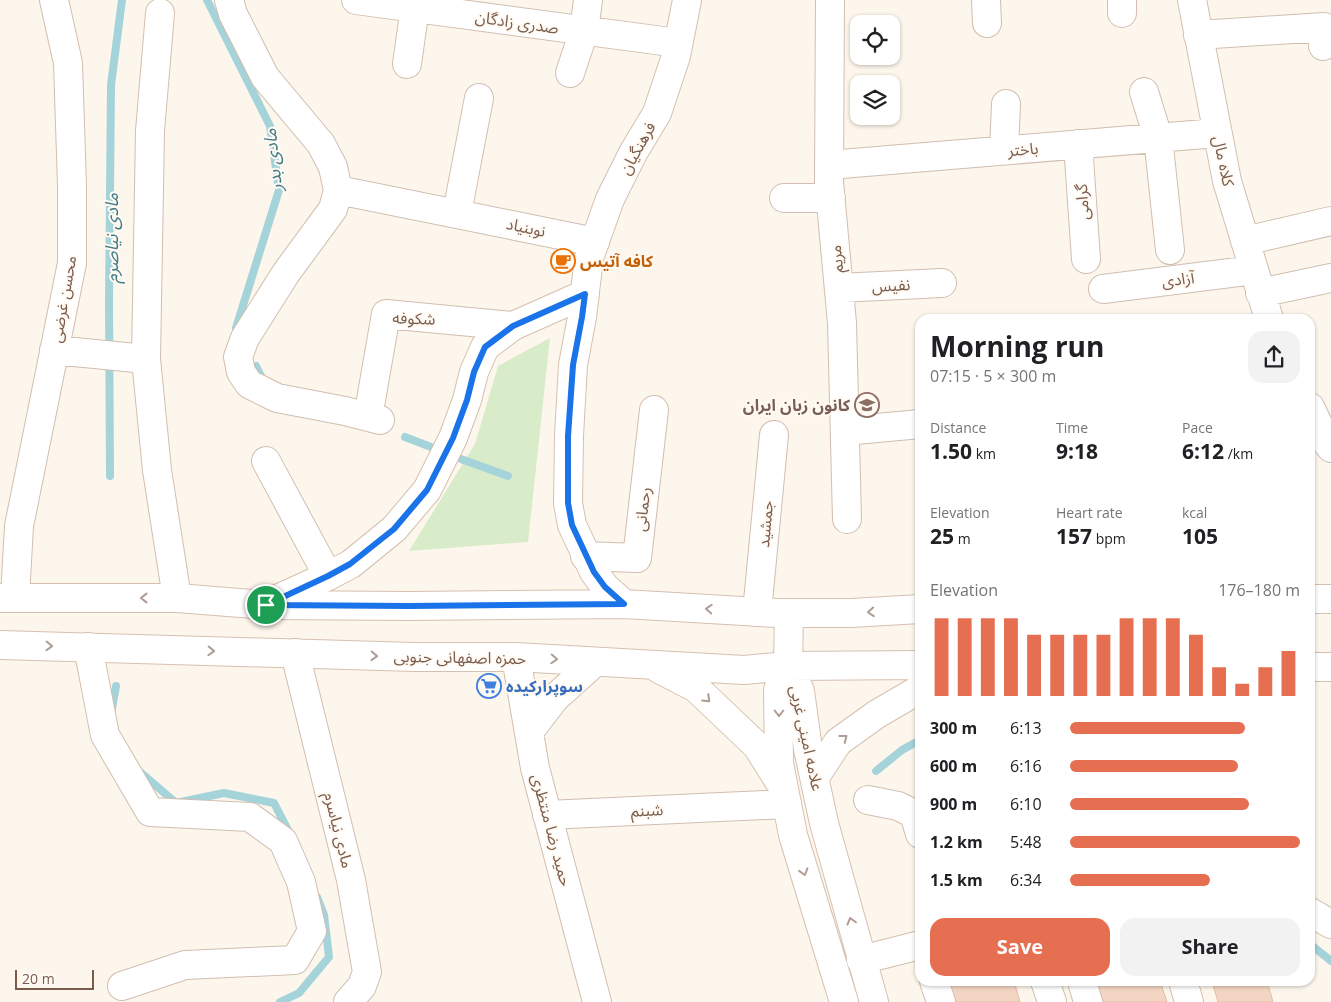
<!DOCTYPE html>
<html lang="en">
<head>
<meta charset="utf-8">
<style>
  :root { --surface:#fff; --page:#f2f2f2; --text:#202124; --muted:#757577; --accent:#e76f51 }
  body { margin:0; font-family:"Open Sans","Noto Sans Arabic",sans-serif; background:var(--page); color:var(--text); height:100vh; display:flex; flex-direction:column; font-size:19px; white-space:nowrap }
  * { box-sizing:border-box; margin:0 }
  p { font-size:16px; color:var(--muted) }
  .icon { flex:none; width:28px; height:28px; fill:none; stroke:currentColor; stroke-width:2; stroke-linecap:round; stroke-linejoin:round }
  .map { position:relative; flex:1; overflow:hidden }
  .sheet { position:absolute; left:915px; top:314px; width:400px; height:672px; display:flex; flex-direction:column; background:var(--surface); border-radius:15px; box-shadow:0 1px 4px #0004 }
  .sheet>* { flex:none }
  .fabs { position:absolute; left:850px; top:15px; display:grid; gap:10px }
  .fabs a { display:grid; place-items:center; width:50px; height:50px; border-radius:10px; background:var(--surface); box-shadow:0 1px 4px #0004; font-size:25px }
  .scale { position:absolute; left:15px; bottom:12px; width:79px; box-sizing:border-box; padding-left:5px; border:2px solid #7a5c4d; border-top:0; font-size:14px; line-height:18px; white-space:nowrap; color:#7a5c4d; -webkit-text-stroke:4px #fffaf3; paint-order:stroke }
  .pin { position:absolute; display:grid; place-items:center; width:42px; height:42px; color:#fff; margin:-21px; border:2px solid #fff; border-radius:50%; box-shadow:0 1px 5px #0007 }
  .round { display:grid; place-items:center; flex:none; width:52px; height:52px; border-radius:15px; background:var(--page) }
  .summary { display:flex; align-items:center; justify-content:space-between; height:85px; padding:0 15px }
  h1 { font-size:28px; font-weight:700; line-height:38px }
  .figures { display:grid; grid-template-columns:repeat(3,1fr); gap:8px; height:85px; padding:5px 15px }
  .figures div { display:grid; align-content:center }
  .figures b { font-size:21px; font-weight:700 }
  .figures small { font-size:14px; font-weight:400 }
  .figures p { font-size:14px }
  .chart { height:140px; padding:10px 15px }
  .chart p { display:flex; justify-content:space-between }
  .chart svg { width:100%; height:90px; margin-top:5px; stroke:var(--accent); stroke-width:6 }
  .action { display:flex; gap:10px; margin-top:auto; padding:10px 15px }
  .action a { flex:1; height:58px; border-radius:15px; background:var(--accent); color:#fff; font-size:20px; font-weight:700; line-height:58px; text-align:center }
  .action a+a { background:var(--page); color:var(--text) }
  ul { padding:0 15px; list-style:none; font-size:16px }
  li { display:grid; grid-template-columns:80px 60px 1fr; align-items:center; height:38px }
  li i { height:12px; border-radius:6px; background:var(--accent) }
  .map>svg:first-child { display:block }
  .green { fill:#d8ecc9 }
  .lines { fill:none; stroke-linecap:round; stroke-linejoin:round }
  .stream { stroke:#a5d3da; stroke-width:8 }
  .building { fill:#f3d5c3; stroke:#e6bba3 }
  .street-casing { stroke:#d1beb0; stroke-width:30 }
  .secondary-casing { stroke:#d6c0b0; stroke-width:30 }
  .street { stroke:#fff; stroke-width:28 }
  .secondary { stroke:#fff; stroke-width:28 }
  .oneway { stroke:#af9d94 }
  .route-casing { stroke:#fff; stroke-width:10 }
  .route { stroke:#1a73e8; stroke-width:6 }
  .labels { text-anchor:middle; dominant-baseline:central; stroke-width:4; stroke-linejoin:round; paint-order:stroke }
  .street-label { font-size:16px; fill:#7a5c4d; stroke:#fffaf3 }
  .food-label { font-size:16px; font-weight:bold; fill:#c56008; stroke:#fffaf3; text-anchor:start }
  .education-label { font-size:16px; font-weight:bold; fill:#785e54; stroke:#fffaf3; text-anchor:end }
  .shop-label { font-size:16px; font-weight:bold; fill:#366cbe; stroke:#fffaf3; text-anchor:start }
  .water-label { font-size:18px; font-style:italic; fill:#437c86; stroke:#fffaf3 }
</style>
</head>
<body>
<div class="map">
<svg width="1331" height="1002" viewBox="0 0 1331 1002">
  <rect width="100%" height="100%" fill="#fdf6ec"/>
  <path class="green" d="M550 338 528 542 409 551 475 444 498 366Z"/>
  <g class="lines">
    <path class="stream" d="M207 0 270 126 279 190 236 328
      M256 366 264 382
      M405 437 431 447
      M461 459 508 476
      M110 476 109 303 111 85 122 0
      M111 714 116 686
      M139 771 176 803 224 793 274 803 290 834
      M876 771 902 750 920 740
      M1310 944 1331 961
      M280 1002 299 993 329 957 324 915 317 897"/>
  </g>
  <path class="building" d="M948 981H1014L1020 1002H954Z
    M1160 981 1167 1002H1100L1098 992 1100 982 1101 981Z
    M1212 981H1267L1273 1002H1218Z"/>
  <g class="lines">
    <defs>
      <path id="street" d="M229 0 233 14 265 77 321 144 333 167 338 190 333 209 286 273 245 338 238 357 241 372 249 384 277 398 345 411 380 420
        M356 0 678 43
        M830 0 829 182 842 323 847 519
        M986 0 987 23
        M1122 0V13
        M1192 0 1227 181 1269 319
        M160 13 150 131 146 359 157 470 177 598
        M1198 35 1324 27 1323 46
        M407 64 416 0
        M570 73 584 31 588 0
        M1144 92 1158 137 1170 250
        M1078 144 1086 259
        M1004 150 1006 104
        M829 165 1217 133
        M338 190 595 242
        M784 198H831
        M457 213 479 98
        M1245 241 1331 221
        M839 288 942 283
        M1103 289 1254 270
        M1260 293 1331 278
        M54 350 146 359
        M1310 407 1327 443 1331 448
        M368 417 386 314 513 326
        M845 431 920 424
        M266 461 328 576
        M585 556 637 558 654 410
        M15 597 19 526 72 263V186L68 63 54 0
        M757 612 774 435
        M88 647 105 735 150 812 250 817 283 841 301 882 312 931 295 960 185 965 122 986
        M295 653 351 880 367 972 362 986 348 1002
        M516 657 535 768 597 1002
        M529 732 555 698 595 662
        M868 800 898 806 914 814 920 834
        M547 815 787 804
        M1310 912 1331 924
        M861 960 920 945
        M934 981 941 1002
        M1045 981 1052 1002
        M1082 981 1088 1002
        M1183 981 1189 1002"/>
      <path id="secondary" d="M0 598H177L266 605 409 606 624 604 777 613H851L920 609
        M1310 599H1331
        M273 601 328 576 351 564 394 529 427 490 453 438 467 400 474 372 485 347 513 326 585 294
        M624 604 605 587 594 572 572 525 568 503 569 436 573 365 582 317 589 258 610 199 633 153 657 113 676 56 687 0
        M789 613 788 666 778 690 779 763 793 835 844 1002
        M0 645 415 657H516L744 670 788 666 920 665
        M788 666 800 691 808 749 824 823 874 1002
        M1310 667H1331
        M659 669 696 688 757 746 779 781
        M815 777 838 742 877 714 920 689"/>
    </defs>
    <use href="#street" class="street-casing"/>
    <use href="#secondary" class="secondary-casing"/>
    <use href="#street" class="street"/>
    <use href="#secondary" class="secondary"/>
  </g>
  <defs><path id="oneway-chevron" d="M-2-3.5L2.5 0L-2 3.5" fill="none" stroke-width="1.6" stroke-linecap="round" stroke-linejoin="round" transform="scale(1.25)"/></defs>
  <g class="oneway">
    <use href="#oneway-chevron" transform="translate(144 598) rotate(-180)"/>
    <use href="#oneway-chevron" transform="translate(709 609) rotate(-177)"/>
    <use href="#oneway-chevron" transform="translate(871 612) rotate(176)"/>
    <use href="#oneway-chevron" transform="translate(49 646) rotate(2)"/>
    <use href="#oneway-chevron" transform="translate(211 651) rotate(2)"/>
    <use href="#oneway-chevron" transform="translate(374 656) rotate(2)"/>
    <use href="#oneway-chevron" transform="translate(554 659) rotate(3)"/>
    <use href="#oneway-chevron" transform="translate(707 699) rotate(44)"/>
    <use href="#oneway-chevron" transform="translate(779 713) rotate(90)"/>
    <use href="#oneway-chevron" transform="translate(844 738) rotate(-38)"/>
    <use href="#oneway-chevron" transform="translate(804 872) rotate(73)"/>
    <use href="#oneway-chevron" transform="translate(851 921) rotate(-105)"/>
  </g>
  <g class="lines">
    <defs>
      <path id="route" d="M585 294 582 317 573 365 568 436V503L572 525 594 572 605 587 624 604 409 606 266 605 328 576 350 564 394 529 427 490 453 438 467 400 474 372 485 347 513 326Z"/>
    </defs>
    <use href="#route" class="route-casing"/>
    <use href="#route" class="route"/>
  </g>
  <defs>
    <symbol id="cafe-ring" viewBox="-11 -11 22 22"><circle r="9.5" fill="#fffaf3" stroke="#e8710a" stroke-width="1.5"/><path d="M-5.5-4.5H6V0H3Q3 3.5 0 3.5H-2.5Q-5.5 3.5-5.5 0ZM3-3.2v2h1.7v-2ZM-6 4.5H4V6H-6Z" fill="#e8710a"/></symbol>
    <symbol id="school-ring" viewBox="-11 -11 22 22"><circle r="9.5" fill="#fffaf3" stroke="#8d6e63" stroke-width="1.5"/><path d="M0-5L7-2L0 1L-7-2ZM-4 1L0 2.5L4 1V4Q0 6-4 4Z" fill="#8d6e63"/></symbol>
    <symbol id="supermarket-ring" viewBox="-11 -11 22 22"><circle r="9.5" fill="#fffaf3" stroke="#3f7fe0" stroke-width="1.5"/><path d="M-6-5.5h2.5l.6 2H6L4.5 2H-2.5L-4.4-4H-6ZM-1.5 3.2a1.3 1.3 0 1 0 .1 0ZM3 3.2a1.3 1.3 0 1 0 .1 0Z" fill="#3f7fe0"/></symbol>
  </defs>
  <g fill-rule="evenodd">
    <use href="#cafe-ring" x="549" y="247" width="28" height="28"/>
    <use href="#school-ring" x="853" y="391" width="28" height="28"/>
    <use href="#supermarket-ring" x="475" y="672" width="28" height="28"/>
  </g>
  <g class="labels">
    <g class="street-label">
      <text transform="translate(517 22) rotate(8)">صدری زادگان</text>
      <text transform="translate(637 148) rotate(-61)">فرهنگیان</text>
      <text transform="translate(1023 149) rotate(-5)">باختر</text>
      <text transform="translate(1224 161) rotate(78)">کلاه مال</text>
      <text transform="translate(1082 202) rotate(-94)">گرامی</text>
      <text transform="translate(526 227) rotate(12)">نوبنیاد</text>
      <text transform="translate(836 259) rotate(-95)">مریم</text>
      <text transform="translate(1178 279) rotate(-7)">آزادی</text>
      <text transform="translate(891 285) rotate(-3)">نفیس</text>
      <text transform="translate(63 299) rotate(-80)">محسن غرضی</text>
      <text transform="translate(414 318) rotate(2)">شکوفه</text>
      <text transform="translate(642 509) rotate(-83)">رحمانی</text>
      <text transform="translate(765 524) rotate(-85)">جمشید</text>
      <text transform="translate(460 657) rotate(1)">حمزه اصفهانی جنوبی</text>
      <text transform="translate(807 738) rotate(78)">علامه امینی غربی</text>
      <text transform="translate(647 810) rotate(-3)">شبنم</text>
      <text transform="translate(339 830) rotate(76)">مادی نیاسرم</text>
      <text transform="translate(552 830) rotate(75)">حمید رضا منتظری</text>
    </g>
    <g class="food-label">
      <text x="580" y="261">کافه آتیس</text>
    </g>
    <g class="education-label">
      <text x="850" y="405">کانون زبان ایران</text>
    </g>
    <g class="shop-label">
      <text x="506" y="686">سوپرارکیده</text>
    </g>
    <g class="water-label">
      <text transform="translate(272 160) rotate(-96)">مادی بدر</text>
      <text transform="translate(111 238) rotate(-90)">مادی نیاصرم</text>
    </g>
  </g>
</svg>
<div class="fabs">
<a><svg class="icon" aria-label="locate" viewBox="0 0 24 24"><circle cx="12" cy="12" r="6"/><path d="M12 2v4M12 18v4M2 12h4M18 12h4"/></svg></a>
<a><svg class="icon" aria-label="layers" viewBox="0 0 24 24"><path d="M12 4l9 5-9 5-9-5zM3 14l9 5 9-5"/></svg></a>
</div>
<div class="scale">20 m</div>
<div class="pin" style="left:266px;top:605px;background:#1e9e55"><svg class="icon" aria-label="arrive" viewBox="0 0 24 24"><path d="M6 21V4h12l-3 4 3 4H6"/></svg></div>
<section class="sheet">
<div class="summary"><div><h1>Morning run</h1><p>07:15 · 5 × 300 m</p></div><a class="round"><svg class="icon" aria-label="share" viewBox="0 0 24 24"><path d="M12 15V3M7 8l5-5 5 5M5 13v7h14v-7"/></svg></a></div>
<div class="figures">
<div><p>Distance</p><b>1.50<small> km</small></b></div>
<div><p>Time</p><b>9:18</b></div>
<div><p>Pace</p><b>6:12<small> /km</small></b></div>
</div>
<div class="figures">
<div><p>Elevation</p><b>25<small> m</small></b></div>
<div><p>Heart rate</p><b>157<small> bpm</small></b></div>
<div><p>kcal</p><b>105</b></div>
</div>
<div class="chart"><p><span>Elevation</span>176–180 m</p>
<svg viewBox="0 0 160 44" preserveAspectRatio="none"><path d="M5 44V6M15 44V6M25 44V6M35 44V6M45 44V14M55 44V14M65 44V14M75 44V14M85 44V6M95 44V6M105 44V6M115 44V14M125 44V30M135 44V38M145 44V30M155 44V22"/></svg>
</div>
<ul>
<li><b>300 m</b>6:13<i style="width:76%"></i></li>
<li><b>600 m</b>6:16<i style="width:73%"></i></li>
<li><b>900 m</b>6:10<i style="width:78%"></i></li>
<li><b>1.2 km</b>5:48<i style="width:100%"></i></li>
<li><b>1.5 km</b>6:34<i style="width:61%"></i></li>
</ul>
<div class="action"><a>Save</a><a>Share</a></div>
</section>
</div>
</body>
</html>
